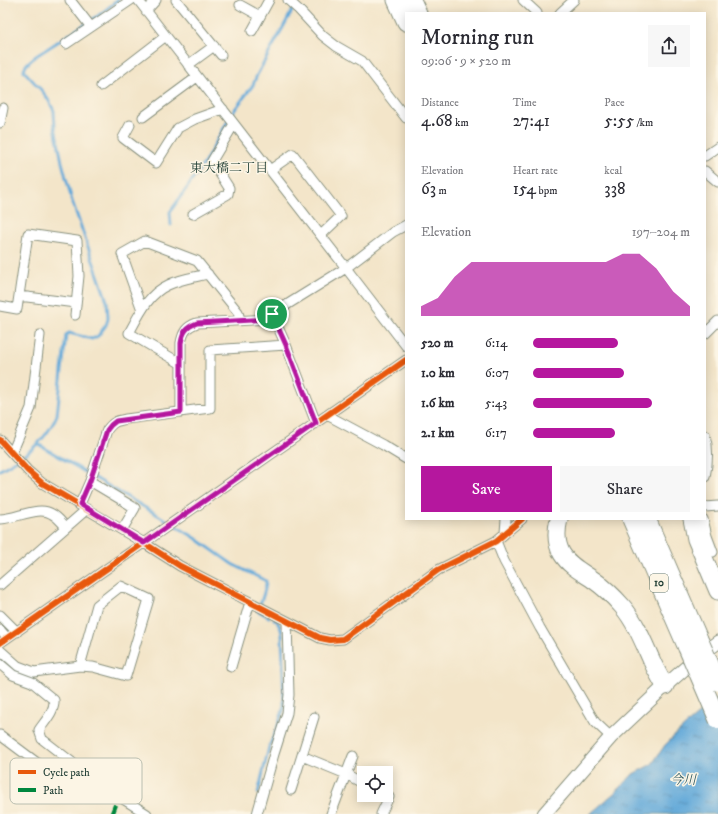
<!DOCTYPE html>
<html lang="en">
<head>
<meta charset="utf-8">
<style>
  :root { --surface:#fff; --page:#f7f7f7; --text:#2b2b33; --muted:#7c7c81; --accent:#b5179e }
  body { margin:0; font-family:"IM FELL DW Pica","Noto Serif JP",serif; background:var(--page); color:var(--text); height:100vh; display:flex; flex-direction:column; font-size:15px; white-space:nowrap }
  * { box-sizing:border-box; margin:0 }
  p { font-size:13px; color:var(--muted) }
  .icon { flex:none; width:22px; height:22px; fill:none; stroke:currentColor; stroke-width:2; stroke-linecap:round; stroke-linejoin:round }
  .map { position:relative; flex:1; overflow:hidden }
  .side { position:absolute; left:405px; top:12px; width:301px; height:508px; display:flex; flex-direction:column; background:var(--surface); border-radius:0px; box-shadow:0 2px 10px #0003 }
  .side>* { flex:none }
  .buttons { position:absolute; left:357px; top:766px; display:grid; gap:8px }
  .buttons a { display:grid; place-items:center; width:36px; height:36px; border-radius:0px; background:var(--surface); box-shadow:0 2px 10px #0003; font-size:20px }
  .pin { position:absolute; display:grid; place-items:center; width:34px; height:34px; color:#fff; margin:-17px; border:2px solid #fff; border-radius:50%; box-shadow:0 1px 4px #0007 }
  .round { display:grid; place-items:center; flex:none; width:42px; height:42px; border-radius:0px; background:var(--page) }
  .head { display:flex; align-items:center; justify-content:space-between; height:68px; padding:0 16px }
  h1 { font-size:22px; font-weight:600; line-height:30px }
  .metrics { display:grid; grid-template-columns:repeat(3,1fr); gap:6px; height:68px; padding:4px 16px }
  .metrics div { display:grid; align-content:center }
  .metrics b { font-size:17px; font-weight:600 }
  .metrics small { font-size:11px; font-weight:400 }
  .metrics p { font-size:11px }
  .chart { height:112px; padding:8px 16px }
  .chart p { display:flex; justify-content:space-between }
  .chart svg { width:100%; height:72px; margin-top:4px; fill:var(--accent); opacity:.7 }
  .action { display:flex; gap:8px; margin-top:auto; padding:8px 16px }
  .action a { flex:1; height:46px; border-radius:0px; background:var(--accent); color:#fff; font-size:16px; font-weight:600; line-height:46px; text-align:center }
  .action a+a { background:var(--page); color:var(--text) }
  ul { padding:0 16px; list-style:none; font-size:13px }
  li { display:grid; grid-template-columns:64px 48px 1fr; align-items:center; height:30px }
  li i { height:10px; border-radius:5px; background:var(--accent) }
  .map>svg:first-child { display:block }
  .water { fill:url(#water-ripples); stroke:#407386 }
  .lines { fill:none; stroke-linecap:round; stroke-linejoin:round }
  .stream { stroke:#62a9d9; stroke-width:3 }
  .street-casing { stroke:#89917e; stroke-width:11 }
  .secondary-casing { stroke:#89917e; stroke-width:15 }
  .highway-casing { stroke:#89917e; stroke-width:19 }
  .street { stroke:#fff; stroke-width:9 }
  .secondary { stroke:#fff; stroke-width:13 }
  .highway { stroke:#fff; stroke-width:17 }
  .highway-bridge-casing { stroke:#89917e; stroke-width:19; stroke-linecap:butt }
  .highway-bridge { stroke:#fff; stroke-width:17 }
  .quiet { stroke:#00873e; stroke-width:5; stroke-dasharray:10 5; stroke-linecap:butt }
  .cycleway-casing { stroke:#fcf5e5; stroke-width:8 }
  .cycleway { stroke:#e8590c; stroke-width:6 }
  .route-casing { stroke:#fff; stroke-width:8 }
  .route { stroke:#b5179e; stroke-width:5 }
  .labels { text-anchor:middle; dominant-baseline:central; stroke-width:3; stroke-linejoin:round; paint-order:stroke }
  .shield { fill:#fcf5e5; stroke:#617469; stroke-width:1 }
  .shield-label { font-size:11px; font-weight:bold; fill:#1f3d34 }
  .neighbourhood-label { font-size:13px; fill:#1f3d34; stroke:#fcf5e5 }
  .water-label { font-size:13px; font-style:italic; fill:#335d66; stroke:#fcf5e5 }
  .key { fill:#fcf5e5; stroke:#babeb0; stroke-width:1 }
  .key-label { font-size:11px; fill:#1f3d34 }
</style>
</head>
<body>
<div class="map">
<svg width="718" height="814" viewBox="0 0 718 814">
  <defs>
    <pattern id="water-ripples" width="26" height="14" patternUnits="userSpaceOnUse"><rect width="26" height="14" fill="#62a9d9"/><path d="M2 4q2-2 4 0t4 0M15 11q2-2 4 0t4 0" fill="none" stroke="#508bb1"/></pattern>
  </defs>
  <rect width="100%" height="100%" fill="#fcf5e5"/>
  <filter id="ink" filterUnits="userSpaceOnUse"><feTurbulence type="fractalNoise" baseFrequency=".025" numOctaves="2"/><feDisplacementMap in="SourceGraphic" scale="8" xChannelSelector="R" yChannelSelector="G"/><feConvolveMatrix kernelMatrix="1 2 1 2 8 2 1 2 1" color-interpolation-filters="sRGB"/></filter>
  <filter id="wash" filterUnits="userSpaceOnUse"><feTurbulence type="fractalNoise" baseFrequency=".012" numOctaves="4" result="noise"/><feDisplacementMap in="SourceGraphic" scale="16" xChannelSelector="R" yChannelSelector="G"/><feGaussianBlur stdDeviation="0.9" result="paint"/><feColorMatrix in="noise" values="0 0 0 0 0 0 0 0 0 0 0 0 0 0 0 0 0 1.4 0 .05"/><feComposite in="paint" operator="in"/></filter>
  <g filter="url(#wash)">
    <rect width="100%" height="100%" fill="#f3e5c9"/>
    <path class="water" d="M718 698V814H590L620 788 633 774 652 764 665 745 688 723Z"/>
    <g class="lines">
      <path class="stream" d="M171 225 170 212 205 162 233 112 253 85 257 75 298 0
        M38 444 166 520 194 537 232 564 266 581C267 588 260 603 258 611L269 617
        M0 470C25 456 46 442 57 415L66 335 69 333 92 339 98 336 106 325 108 319 107 301 72 201 62 162 55 127 54 111 49 101 43 92 24 71C24 65 31 60 36 56L99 15 118 0
        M258 793 269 747 277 728 284 708 282 635 281 629 277 621 274 619"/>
    </g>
  </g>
  <g filter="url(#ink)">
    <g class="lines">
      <defs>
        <path id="street" d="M70 0 91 27
          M138 0 346 268 406 346
          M176 0 221 55
          M288 0 299 10 323 36 336 46 362 61 406 118
          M523 0 537 13
          M240 5 260 16
          M146 11 156 0
          M560 13 574 0
          M252 31 269 0
          M66 44 131 0
          M188 65 214 46
          M101 86 166 36
          M143 117 197 77
          M0 123 3 108
          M130 125 123 138 156 163 178 128 195 119 223 109
          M705 156 718 147
          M270 170 293 154 341 216 321 235
          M705 171 718 182
          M193 214 228 194 229 188 212 161 234 124
          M19 296 76 303
          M0 306 17 309 28 234 77 241 79 276 75 315
          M142 310 122 254 145 241 197 261 238 312 240 320
          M705 334 718 321
          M180 363 129 333C139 315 148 294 168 285 180 279 195 277 208 274
          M181 412V343C183 332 186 327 197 323L269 319 272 314
          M327 415 383 445 406 459
          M316 423 286 345 272 314 346 268 393 232 406 225
          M705 435C709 449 708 463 705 477
          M0 440 28 471 42 483 144 543 180 566 320 638 330 640 343 639 438 570 496 541 522 519
          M12 453 31 408 40 335
          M90 481 135 508 122 530
          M80 504 90 481 107 430C113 422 116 421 126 419L210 408V350L286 345
          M705 507 718 506
          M0 519C16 519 39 505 52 514 58 517 62 523 66 527
          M703 519 707 536 713 552
          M505 533 506 519
          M496 541 504 561 540 628 595 722 611 737
          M0 585 87 509
          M0 615 17 632
          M0 630 7 638
          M0 643 406 360
          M0 650 18 666 34 672 80 666 93 667 126 676 149 599 121 586 97 605 80 666
          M0 664 13 675 32 682 54 700C55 711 45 721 39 730L42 739 104 787 147 814
          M231 667 250 602
          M0 735 40 765 47 776
          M302 756 346 774 364 784
          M291 790 314 717
          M257 814 274 754 287 713 289 695 287 621
          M331 814 353 756
          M381 814 389 797 385 795"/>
        <path id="secondary" d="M544 814 611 737 665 686 699 656 718 642"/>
        <path id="highway" d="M396 0 406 22
          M412 0 418 13
          M559 519C556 531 556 544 562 554 570 567 584 573 595 581 605 588 614 597 622 606 635 621 643 641 651 659 655 669 660 677 665 686
          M631 519 687 648
          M647 519 699 639
          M692 519 696 539 718 591"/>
      </defs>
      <use href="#street" class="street-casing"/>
      <use href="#secondary" class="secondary-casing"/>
      <use href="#highway" class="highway-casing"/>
      <use href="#street" class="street"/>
      <use href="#secondary" class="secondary"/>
      <use href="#highway" class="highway"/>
      <defs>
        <path id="highway-bridge" d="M699 639 718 682
          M687 648 718 720"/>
      </defs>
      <use href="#highway-bridge" class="highway-bridge-casing"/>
      <use href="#highway-bridge" class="highway-bridge"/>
      <path class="quiet" d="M112 814 119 796"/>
      <defs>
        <path id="cycleway" d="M0 440 28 471 42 483 144 543 180 566 320 638 330 640 343 639 438 570 496 541 522 519
          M0 643 406 360"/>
      </defs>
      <use href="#cycleway" class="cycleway-casing"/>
      <use href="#cycleway" class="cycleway"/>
    </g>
  </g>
  <g class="lines" filter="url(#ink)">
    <defs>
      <path id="route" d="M272 314 286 345 316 423 144 543 80 504 90 481 107 430 111 425 116 421 181 412V343C183 332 186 327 197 323L269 319Z"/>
    </defs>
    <use href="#route" class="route-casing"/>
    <use href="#route" class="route"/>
  </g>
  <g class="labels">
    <rect class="shield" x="650" y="574" width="18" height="18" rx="3"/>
    <g class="shield-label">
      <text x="659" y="583">10</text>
    </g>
    <g class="neighbourhood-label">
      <text x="229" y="168">東大橋二丁目</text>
    </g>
    <g class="water-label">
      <text x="683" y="780">今川</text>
    </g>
  </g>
  <rect x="10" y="758" width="132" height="46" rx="6" class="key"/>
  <rect x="18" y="770" width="18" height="4" fill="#e8590c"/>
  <rect x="18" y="788" width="18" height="4" fill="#00873e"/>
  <g class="key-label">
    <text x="43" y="776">Cycle path</text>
    <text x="43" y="794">Path</text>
  </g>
</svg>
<div class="buttons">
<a><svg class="icon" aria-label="locate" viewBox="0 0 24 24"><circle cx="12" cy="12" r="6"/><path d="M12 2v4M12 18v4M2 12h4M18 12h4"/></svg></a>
</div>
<div class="pin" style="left:272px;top:314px;background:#1e9e55"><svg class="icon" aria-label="arrive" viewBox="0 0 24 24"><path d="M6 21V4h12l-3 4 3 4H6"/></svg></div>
<section class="side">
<div class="head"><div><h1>Morning run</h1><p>09:06 · 9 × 520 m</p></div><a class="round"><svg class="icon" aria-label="share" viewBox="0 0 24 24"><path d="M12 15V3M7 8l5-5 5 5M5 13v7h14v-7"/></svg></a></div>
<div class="metrics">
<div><p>Distance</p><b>4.68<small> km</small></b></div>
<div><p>Time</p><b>27:41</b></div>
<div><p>Pace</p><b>5:55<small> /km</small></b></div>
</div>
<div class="metrics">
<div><p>Elevation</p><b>63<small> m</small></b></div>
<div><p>Heart rate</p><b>154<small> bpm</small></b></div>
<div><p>kcal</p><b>338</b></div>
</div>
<div class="chart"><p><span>Elevation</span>197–204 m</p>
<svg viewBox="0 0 160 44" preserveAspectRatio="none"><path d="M0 44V38L10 33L20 20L30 11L40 11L50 11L60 11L70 11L80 11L90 11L100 11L110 11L120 6L130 6L140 15L150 29L160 38V44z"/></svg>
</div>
<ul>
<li><b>520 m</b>6:14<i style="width:54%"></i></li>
<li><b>1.0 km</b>6:07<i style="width:58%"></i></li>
<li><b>1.6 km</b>5:43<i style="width:76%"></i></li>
<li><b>2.1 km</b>6:17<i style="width:52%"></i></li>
</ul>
<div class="action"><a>Save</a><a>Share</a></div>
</section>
</div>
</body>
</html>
